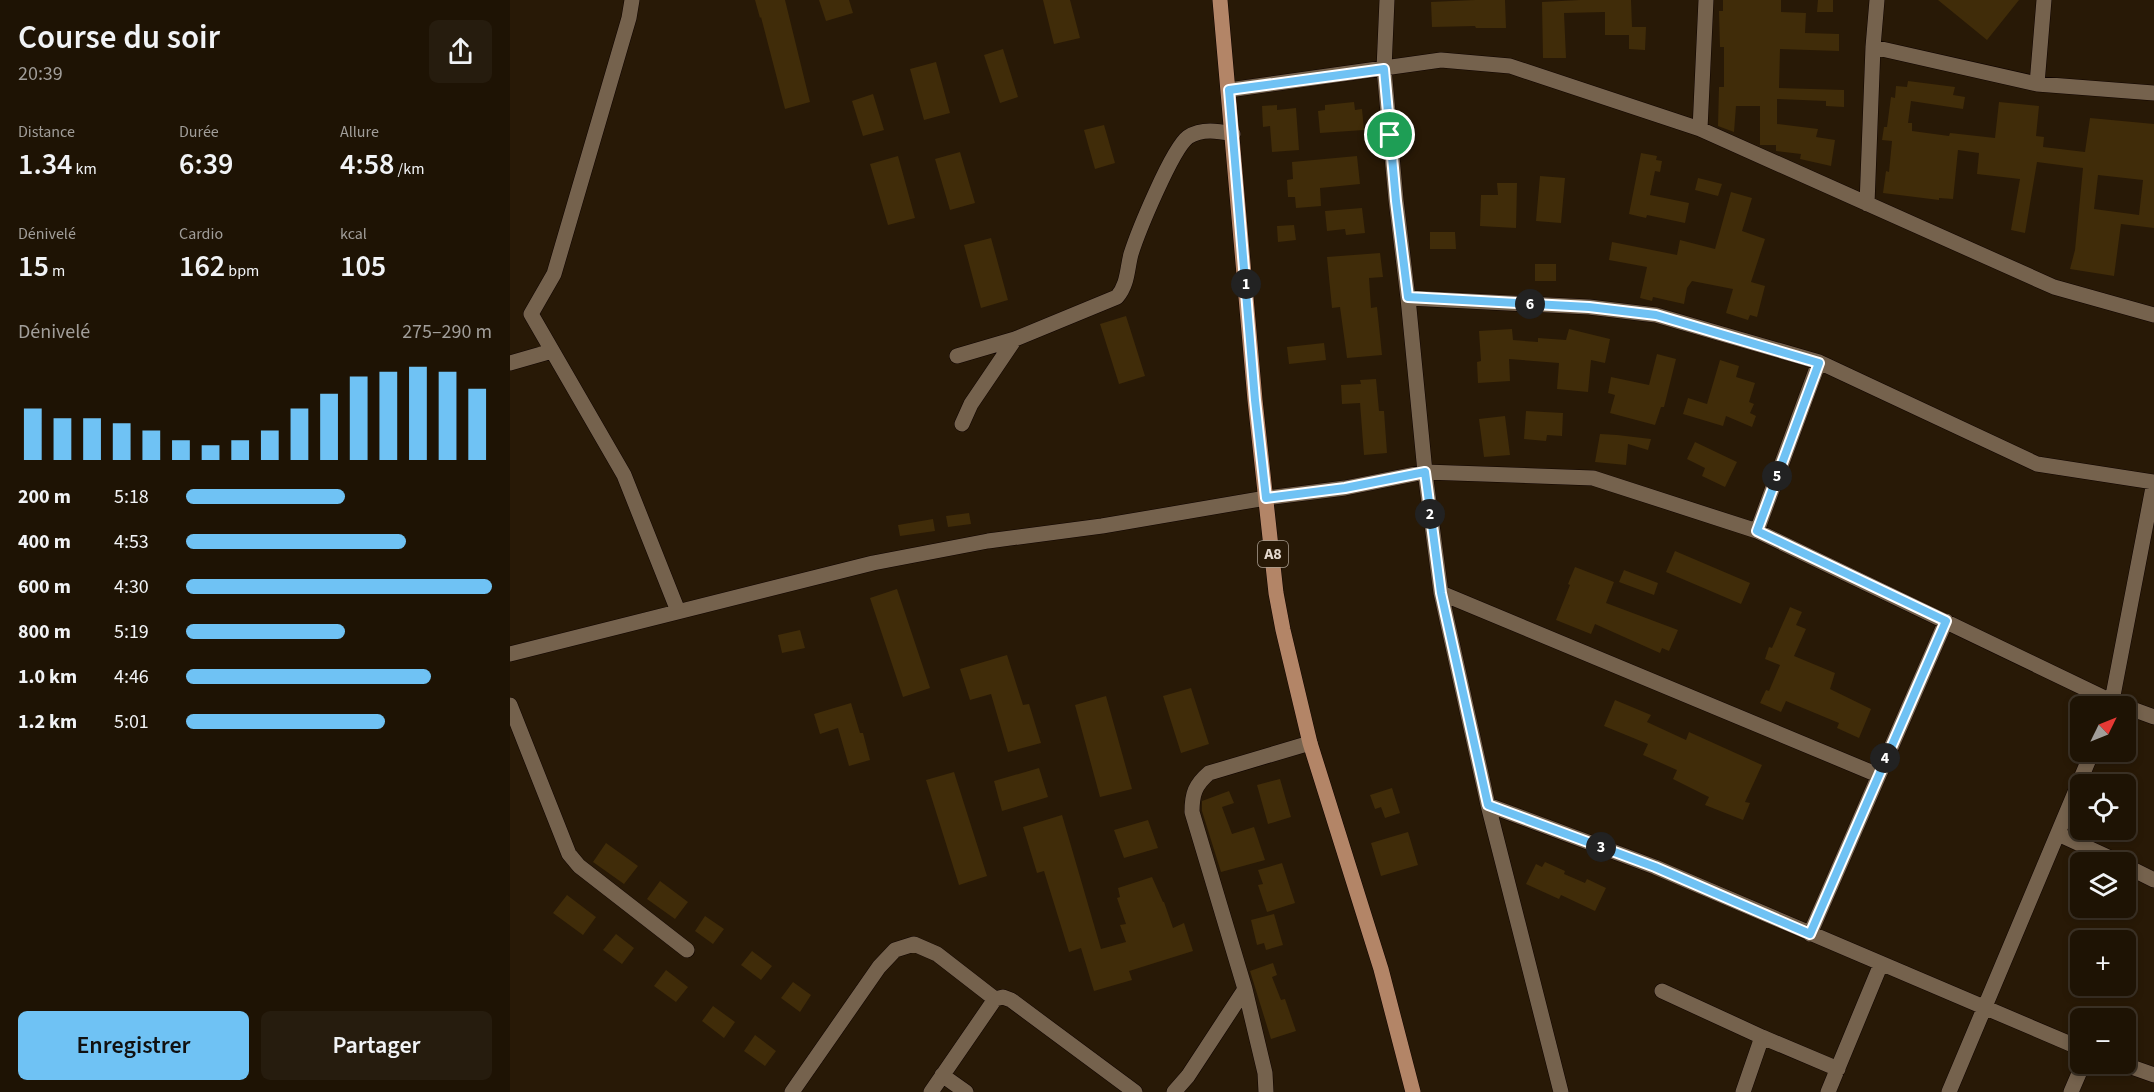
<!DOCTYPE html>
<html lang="fr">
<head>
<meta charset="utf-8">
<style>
  :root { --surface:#1e1304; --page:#261c0e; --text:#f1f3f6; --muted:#a19e9a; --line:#3c3226; --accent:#6fc2f4 }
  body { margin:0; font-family:"Source Sans 3",sans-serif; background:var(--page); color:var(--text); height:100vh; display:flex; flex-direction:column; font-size:22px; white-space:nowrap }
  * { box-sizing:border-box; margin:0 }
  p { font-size:20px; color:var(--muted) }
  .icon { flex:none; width:33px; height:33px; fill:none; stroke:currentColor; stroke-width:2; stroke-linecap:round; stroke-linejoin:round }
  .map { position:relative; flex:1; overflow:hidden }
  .sheet { display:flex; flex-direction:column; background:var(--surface); width:510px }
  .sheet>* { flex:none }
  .needle { width:39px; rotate:47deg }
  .buttons { position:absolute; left:1560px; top:696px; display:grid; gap:12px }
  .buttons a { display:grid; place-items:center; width:66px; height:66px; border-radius:9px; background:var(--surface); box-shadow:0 3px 9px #0003,0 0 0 2px var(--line); font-size:30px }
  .pin { position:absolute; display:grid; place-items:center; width:51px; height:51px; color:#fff; margin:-26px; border:3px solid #fff; border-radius:50%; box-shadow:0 2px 6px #0007 }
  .km { position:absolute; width:30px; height:30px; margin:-15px; border-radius:50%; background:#222; color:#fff; font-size:16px; line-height:30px; text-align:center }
  .round { display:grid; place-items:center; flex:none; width:63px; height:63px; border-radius:9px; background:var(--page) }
  .summary { display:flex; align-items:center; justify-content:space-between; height:102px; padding:0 18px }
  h1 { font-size:33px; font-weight:600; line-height:45px }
  .figures { display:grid; grid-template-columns:repeat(3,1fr); gap:9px; height:102px; padding:6px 18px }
  .figures div { display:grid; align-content:center }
  .figures b { font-size:30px; font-weight:600 }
  .figures small { font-size:16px; font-weight:400 }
  .figures p { font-size:16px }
  .chart { height:168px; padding:12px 18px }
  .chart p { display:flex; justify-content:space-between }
  .chart svg { width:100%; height:108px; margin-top:6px; stroke:var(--accent); stroke-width:6 }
  .cta { display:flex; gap:12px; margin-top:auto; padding:12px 18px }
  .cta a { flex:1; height:69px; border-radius:9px; background:var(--accent); color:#111; font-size:24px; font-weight:600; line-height:69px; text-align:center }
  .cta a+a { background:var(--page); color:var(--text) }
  ul { padding:0 18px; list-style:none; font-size:20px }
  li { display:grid; grid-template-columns:96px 72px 1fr; align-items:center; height:45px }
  li i { height:15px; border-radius:8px; background:var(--accent) }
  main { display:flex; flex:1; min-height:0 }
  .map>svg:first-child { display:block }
  .building { fill:#402c09; fill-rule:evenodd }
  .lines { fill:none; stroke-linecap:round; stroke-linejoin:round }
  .minor-casing { stroke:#100400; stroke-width:16 }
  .major-casing { stroke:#100400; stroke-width:16 }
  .minor { stroke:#75624d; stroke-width:15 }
  .major { stroke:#b38567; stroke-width:15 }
  .route-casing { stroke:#fff; stroke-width:12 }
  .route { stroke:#6fc2f4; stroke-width:8 }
  .labels { text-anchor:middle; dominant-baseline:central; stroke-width:4.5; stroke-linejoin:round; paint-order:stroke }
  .shield { fill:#281906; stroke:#aca093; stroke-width:1.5 }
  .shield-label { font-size:16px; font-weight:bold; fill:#e5dacf }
</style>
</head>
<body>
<main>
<section class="sheet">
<div class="summary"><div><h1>Course du soir</h1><p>20:39</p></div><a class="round"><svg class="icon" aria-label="share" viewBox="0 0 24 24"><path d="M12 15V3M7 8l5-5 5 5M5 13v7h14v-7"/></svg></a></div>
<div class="figures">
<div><p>Distance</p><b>1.34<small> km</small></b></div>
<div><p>Durée</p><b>6:39</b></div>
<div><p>Allure</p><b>4:58<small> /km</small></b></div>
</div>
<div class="figures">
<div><p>Dénivelé</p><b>15<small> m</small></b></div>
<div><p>Cardio</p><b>162<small> bpm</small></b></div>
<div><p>kcal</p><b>105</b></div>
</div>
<div class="chart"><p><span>Dénivelé</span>275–290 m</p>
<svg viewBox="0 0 160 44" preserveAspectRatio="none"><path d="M5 44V23M15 44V27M25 44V27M35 44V29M45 44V32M55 44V36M65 44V38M75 44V36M85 44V32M95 44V23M105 44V17M115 44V10M125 44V8M135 44V6M145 44V8M155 44V15"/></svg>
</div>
<ul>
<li><b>200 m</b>5:18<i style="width:52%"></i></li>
<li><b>400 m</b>4:53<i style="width:72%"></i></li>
<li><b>600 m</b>4:30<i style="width:100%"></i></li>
<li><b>800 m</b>5:19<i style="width:52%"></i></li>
<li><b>1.0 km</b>4:46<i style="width:80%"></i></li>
<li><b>1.2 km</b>5:01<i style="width:65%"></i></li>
</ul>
<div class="cta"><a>Enregistrer</a><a>Partager</a></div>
</section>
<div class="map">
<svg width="1644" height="1092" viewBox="0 0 1644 1092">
  <rect width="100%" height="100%" fill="#281906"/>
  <path class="building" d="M245 0H275L300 102 275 109 251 17 250 18Z
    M309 0H339L343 13 316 21Z
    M533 0H560L570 38 544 44Z
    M965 0H995L996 28H966L965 26 922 27 921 2Z
    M1070 0H1121L1122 27H1136L1135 50 1119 49V35H1095V12L1054 13 1056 58H1033L1032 2Z
    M1213 0H1271V12L1296 13 1295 33 1329 34V51L1270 49 1269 88 1334 90V107L1316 106V101L1267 99V124L1308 129 1306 137 1325 140 1321 166 1290 159 1291 154 1266 151V145H1250V106H1226L1224 132 1208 126 1209 87H1214V47H1210L1209 11H1213Z
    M1308 0H1323V12H1307Z
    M1428 0H1509L1477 40Z
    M493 49 508 97 490 103 474 55Z
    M426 62 440 113 414 120 400 69Z
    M1398 81 1445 87 1443 95 1455 97 1453 109 1401 101 1398 123H1402V131L1439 136 1440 133 1485 138 1489 102 1529 106 1526 136 1534 137 1533 147 1575 152 1580 118 1644 124V228L1611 224 1604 276 1560 269 1565 250 1573 168 1527 162 1515 233 1501 230 1510 179 1467 174 1469 153 1448 150 1443 199 1429 198V200L1373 193 1376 171 1379 172 1382 141 1372 140 1374 127H1377L1381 97 1385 98 1386 86 1397 87ZM1588 175 1633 180 1629 215 1584 209Z
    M363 94 374 130 353 136 342 101Z
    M844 102 845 110 852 109 854 130 810 133 808 111 815 110V105Z
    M767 105V110L786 108 789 150 762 152 760 126 753 127 752 106Z
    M594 125 605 163 585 169 574 130Z
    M450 152 465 203 440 210 425 159Z
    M1131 153 1147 156 1146 160 1152 161 1150 172 1145 171 1140 195 1179 203 1175 223 1137 215 1136 218 1119 214Z
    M388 156 405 218 378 225 360 164Z
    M847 156 850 184 810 188 811 206 786 208 785 197H778L777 180 783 179 782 162Z
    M1030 176 1055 178 1051 223 1026 221Z
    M1188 178 1212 184 1208 196 1185 190Z
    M987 183H1007L1006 228 970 226 971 195H988Z
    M1221 192 1242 198 1232 231 1255 239 1241 282 1255 286 1247 317 1240 315 1238 320 1216 313 1223 289 1182 281 1177 288 1174 304 1143 297 1142 301 1130 298 1137 267 1099 260 1102 242 1167 255 1170 240 1205 249Z
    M852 208 855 233 836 235 835 229 817 231 815 211Z
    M784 225 786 240 768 242 767 226Z
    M920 232H945L946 249H920Z
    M481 238 498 300 471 308 454 245Z
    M870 253 873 277 859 278 861 308 867 307 872 355 837 358 830 307 822 308 817 257Z
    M1025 264H1046V281H1025Z
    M616 316 635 376 609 384 590 324Z
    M1002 329 1003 340 1028 342V338L1056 340 1059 329 1100 339 1095 363 1081 360 1078 392 1047 389 1049 363 999 359 1000 381 968 383 967 362 971 361 969 331Z
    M814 343 816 360 779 364 777 347Z
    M1147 354 1166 359 1154 407H1151L1145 425 1100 413 1105 395 1098 393 1101 377 1139 385Z
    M1210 360 1229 366 1226 377 1245 383 1239 402 1244 404 1240 413 1246 416 1242 427 1216 416 1213 426 1173 414 1178 398 1197 404Z
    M866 379 869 411H874L877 453 854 455 850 403 832 404 831 385 851 384 850 380Z
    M1016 411 1053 413 1052 436 1037 435 1036 441 1014 439Z
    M995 416 1000 455 974 457 969 419Z
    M1090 434 1107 435 1141 439 1138 450 1118 444 1116 465 1085 462Z
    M1185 442 1227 462 1215 487 1192 476 1195 468 1177 459Z
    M459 513 461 524 438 527 436 516Z
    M423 519 425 531 390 536 388 525Z
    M1165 551 1240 583 1231 604 1156 572Z
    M1065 567 1104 582 1096 603 1168 630 1159 651 1152 648 1150 653 1085 624 1081 634 1046 620 1060 585 1058 584Z
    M1114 570 1148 583 1144 595 1109 582Z
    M387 589 420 688 393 697 360 598Z
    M1280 607 1292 612 1286 625 1296 629 1284 656 1325 673 1320 689 1361 709 1349 738 1327 728 1329 723 1276 701 1271 712 1250 703 1256 690 1259 691 1270 665 1255 659 1259 647 1262 648Z
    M290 630 295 648 272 653 268 635Z
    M497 655 513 705 519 704 531 743 498 752 481 694 460 700 450 669Z
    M681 688 699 744 671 753 653 696Z
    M596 696 622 789 590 797 565 705Z
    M1105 700 1141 715 1137 722 1176 740 1179 732 1252 765 1235 802 1240 803 1233 820 1195 805 1199 797 1163 779 1167 770 1133 755 1138 744 1094 726Z
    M341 703 350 733H353L360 760 339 766 328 728 310 734 304 714Z
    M529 768 538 797 492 811 484 781Z
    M444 772 477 876 449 885 416 780Z
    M770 779 781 817 758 824 747 785Z
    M882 788 890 813 875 818 871 807 865 809 860 795Z
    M719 791 724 803 712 807 722 834 744 827 755 860 711 872 692 811V801Z
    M552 815 591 949 616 942 610 925 616 924 607 898 610 897 608 888 642 877 653 902H654L663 928 674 923 683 951 619 971 622 980 584 991 571 948 559 952 534 871 527 873 513 827Z
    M638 820 648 848 614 858 604 830Z
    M898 832 908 865 871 876 861 843Z
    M96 843 128 866 114 884 83 862Z
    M1035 862 1055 871 1054 874 1075 883 1077 879 1096 888 1085 911 1051 895 1049 899 1016 884 1026 864 1032 867Z
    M772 863 785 903 757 912 748 885 753 884 748 870Z
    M150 881 178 902 165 919 137 899Z
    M57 895 86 917 73 935 43 913Z
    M764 914 773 945 756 950 754 943 747 945 741 920Z
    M195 916 214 929 203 944 185 931Z
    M106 934 124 948 112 964 93 950Z
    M242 951 262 966 251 980 231 965Z
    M763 963 767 975 762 977 771 1000 775 999 786 1031 761 1039 740 971Z
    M156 970 178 987 166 1002 144 986Z
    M283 982 301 995 290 1012 271 998Z
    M203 1006 225 1022 214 1038 192 1021Z
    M245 1035 266 1051 255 1066 234 1051Z"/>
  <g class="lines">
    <defs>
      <path id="minor" d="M122 0 119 18 44 274 21 314 114 475 168 611
        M877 0 874 69 886 200 898 298 915 472 931 593 978 805 1051 1092
        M1363 47 1527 84 1644 93
        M1527 84 1534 0
        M719 90 931 60 1000 66 1190 129 1544 287 1644 315
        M1190 129 1196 0
        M1357 204 1363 47 1367 0
        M898 298 1079 307 1146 315 1309 362 1527 464 1644 482
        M447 356 505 339 607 297C618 284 617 269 621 254 628 232 662 149 678 137 692 128 708 131 723 134
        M0 363 42 351
        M452 424 461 404 505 339
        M1247 531 1309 362
        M931 593 1368 775
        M0 654 363 563 478 541 592 526 756 498 835 488 915 472 1083 478 1247 531 1603 702 1644 717
        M0 705 59 854 69 866 177 950
        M1601 706 1644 482
        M978 805 1145 867 1570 1048
        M1548 834 1609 862
        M1616 866 1644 880
        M1300 934 1436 621
        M1152 991 1252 1037 1328 1069
        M1613 1064 1644 1075
        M432 1075 456 1092
        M282 1092 369 967 385 950 404 944 427 954 485 999
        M421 1092 485 999 493 997 501 1000 625 1092
        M664 1092 678 1076 735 989
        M756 1092 755 1073 735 989 682 812C682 794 685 785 699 773L800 743
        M1233 1092 1252 1037
        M1318 1092 1371 964
        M1439 1092 1582 752
        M1561 1092 1573 1064"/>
      <path id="major" d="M710 0 745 400 766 593 773 630 800 743 871 969 903 1092"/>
    </defs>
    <use href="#minor" class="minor-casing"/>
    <use href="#major" class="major-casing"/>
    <use href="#minor" class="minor"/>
    <use href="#major" class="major"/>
  </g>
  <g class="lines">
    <defs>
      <path id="route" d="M874 69 886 201 898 297 1079 307 1146 315 1309 363 1247 531 1436 621 1300 934 1145 867 978 805 931 593 915 472 835 488 756 498 745 400 719 90Z"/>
    </defs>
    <use href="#route" class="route-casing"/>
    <use href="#route" class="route"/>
  </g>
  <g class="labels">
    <rect class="shield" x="748" y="541" width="30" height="26" rx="4.5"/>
    <g class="shield-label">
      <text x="763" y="554">A8</text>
    </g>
  </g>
</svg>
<div class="buttons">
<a><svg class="needle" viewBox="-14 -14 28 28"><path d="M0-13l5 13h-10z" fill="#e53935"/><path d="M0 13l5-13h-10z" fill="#a19e9a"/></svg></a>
<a><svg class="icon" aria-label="locate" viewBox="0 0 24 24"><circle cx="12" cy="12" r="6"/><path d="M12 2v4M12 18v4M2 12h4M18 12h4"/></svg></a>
<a><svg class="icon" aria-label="layers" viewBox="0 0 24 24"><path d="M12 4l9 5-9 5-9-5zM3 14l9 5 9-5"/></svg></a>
<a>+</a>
<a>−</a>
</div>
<div class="pin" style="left:880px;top:135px;background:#1e9e55"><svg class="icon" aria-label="arrive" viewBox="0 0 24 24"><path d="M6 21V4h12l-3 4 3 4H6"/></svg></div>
<b class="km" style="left:736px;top:284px">1</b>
<b class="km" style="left:920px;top:514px">2</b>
<b class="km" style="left:1091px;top:847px">3</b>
<b class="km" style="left:1375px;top:758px">4</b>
<b class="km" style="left:1267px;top:476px">5</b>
<b class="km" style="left:1020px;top:304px">6</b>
</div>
</main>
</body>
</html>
